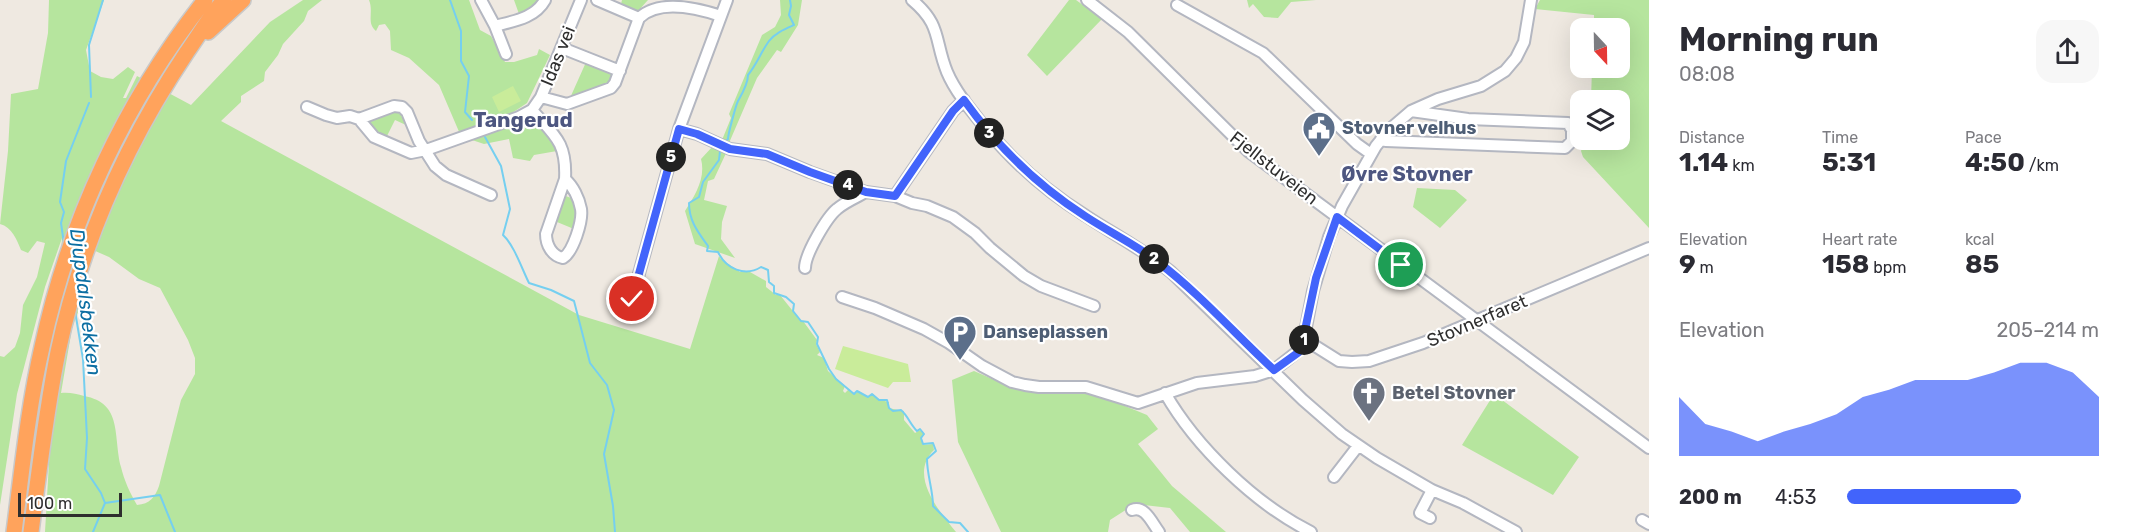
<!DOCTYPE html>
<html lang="en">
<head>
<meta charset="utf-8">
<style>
  :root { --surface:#fff; --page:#f7f7f7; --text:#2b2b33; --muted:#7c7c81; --accent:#4264fb }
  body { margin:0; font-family:Rubik,sans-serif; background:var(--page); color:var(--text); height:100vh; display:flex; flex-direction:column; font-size:22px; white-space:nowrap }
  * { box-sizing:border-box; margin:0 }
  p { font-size:20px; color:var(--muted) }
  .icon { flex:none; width:33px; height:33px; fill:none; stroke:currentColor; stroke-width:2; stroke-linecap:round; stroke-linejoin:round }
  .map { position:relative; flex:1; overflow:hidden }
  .sheet { display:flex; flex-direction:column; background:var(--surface); width:480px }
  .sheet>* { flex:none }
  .needle { width:39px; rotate:158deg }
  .fabs { position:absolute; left:1570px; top:18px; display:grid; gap:12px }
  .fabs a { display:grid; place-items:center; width:60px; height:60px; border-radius:12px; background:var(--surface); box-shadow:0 6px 24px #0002; font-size:30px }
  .scale { position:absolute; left:18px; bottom:15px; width:104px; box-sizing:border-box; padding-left:6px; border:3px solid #2e2e2e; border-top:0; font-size:16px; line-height:21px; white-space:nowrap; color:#2e2e2e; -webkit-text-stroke:4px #fff; paint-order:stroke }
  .pin { position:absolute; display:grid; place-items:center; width:51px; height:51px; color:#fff; margin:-26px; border:3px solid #fff; border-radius:50%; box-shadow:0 2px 6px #0007 }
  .km { position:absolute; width:30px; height:30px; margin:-15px; border-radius:50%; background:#222; color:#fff; font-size:16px; line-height:30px; text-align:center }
  .round { display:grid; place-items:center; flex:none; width:63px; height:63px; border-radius:18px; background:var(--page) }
  .overview { display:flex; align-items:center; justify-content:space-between; height:102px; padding:0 30px }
  h1 { font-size:33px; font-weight:700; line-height:45px }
  .stats { display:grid; grid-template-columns:repeat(3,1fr); gap:9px; height:102px; padding:6px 30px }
  .stats div { display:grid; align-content:center }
  .stats b { font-size:26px; font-weight:700 }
  .stats small { font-size:16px; font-weight:400 }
  .stats p { font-size:16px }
  .chart { height:168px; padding:12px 30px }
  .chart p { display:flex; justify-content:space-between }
  .chart svg { width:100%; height:108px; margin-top:6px; fill:var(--accent); opacity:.7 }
  ul { padding:0 30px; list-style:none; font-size:20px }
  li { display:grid; grid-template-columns:96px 72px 1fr; align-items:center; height:45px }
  li i { height:15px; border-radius:8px; background:var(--accent) }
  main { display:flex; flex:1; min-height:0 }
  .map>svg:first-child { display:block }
  .green { fill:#b6e59e; fill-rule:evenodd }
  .pitch { fill:#c9ec9a }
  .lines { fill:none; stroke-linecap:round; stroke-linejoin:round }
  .stream { stroke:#75cff0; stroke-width:2 }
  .minor-casing { stroke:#b4b7c1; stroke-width:14 }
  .highway-casing { stroke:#c9c9c9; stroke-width:18 }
  .minor { stroke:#fff; stroke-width:10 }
  .highway { stroke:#ffa35c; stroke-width:15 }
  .route-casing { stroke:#fff; stroke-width:12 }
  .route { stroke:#4264fb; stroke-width:8 }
  .labels { text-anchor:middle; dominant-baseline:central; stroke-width:4.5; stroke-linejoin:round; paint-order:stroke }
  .street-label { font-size:18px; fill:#2e2e2e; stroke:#fff }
  .service-label { font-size:18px; font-weight:bold; fill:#4e5e75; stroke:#fff; text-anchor:start }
  .worship-label { font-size:18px; font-weight:bold; fill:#5b616d; stroke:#fff; text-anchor:start }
  .neighbourhood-label { font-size:20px; font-weight:bold; fill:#4d5680; stroke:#fff }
  .water-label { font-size:20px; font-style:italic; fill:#0d6fa3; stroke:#fff }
  .quarter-label { font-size:21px; font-weight:bold; fill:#4d5680; stroke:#fff }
</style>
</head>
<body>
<main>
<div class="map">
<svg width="1649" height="532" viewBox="0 0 1649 532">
  <rect width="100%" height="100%" fill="#efe9e1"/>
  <path class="green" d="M49 0H104L86 50 90 71 101 77 113 79 128 67 135 72 123 98H126L137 76 191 105 270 22 303 0H322L308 11 304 21 283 44 278 55 265 72 264 81 241 96V102L221 121 579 315 690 349 719 256 721 259 740 272H750L766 281V287L776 295H780L800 320 803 321 817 340 816 344 820 352 817 355 824 358 828 371 845 386 843 391 845 393 849 389 854 394 859 391 868 397 873 394 880 400 889 402 888 408 904 411V420L915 433 920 430 924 434 921 438 923 445 933 444 934 450C908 475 939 511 956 532H45L62 238 45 287 17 394 0 505V356L4 357 15 347 20 333 23 305 37 277 45 243 37 241 28 253 21 250C17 240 12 227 0 224L8 151 11 94 38 89 48 33ZM93 250 109 257 139 279 160 288 188 340 195 358V374L181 400 159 486C155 497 150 504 137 505 130 493 124 480 121 467 113 436 123 403 84 396 77 394 69 392 61 393L72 328 78 312 85 282V269Z
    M369 0H469L480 30 491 36 505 62H514L537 55 539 49 550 55 527 103 512 113 460 134 439 85 409 58 391 50 390 31 385 24 379 25 376 31C366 23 374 12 369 0Z
    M514 0H540L530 10 519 14Z
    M622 0H648L638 11 621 4Z
    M780 0H802L798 25 781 52 777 50 757 78 729 143 722 140 731 118 729 114 762 35 775 27 781 15Z
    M1069 0H1076L1102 19 1047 76 1027 55Z
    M1247 0H1316L1291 2 1278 18 1264 17 1253 4 1249 8Z
    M1540 0H1649V228L1583 157 1581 151 1585 140H1620V100H1591L1592 68H1620V28H1594V15L1535 9Z
    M587 60 614 72 608 84 570 98Z
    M398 109 408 122 406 125 395 120 386 138 375 134 363 121Z
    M529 116 552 139 557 151 534 155 530 161 513 158 509 139 484 144 472 140Z
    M713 146 727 151 714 179 708 181 704 200 727 206 722 222 721 239 735 258 695 244 685 211C695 195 706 178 701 159Z
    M1417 188 1455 190 1467 200 1440 228 1413 207Z
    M573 194 579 212 574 229 557 222 553 224 563 195 571 198Z
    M974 371 1013 388 1098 395 1147 415 1158 429 1138 444 1172 486 1226 532H1190L1170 508 1135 504 1110 520 1108 532H1001L958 442 952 380Z
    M1494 394 1579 457 1553 495 1462 445Z"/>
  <path class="pitch" d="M513 86 521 101 499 112 492 97Z
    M843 346 908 364 911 382H893L888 388 835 369Z"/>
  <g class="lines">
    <path class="stream" d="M450 0 461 31V61L469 76 465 112 472 120
      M91 97 89 45 103 0
      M485 137 501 166 510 209 503 235C514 245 522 269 529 283L551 290 574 301 590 363 607 385 614 410 604 454 613 506 615 532
      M725 142 728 139C728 134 736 105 738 101 742 94 748 84 748 75 757 64 761 52 769 41 775 33 785 29 794 25L789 15 791 6 790 0
      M720 151 719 160 703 182 699 197 689 203C689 221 698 232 708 246L707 251 718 252C726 269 745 277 761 267L768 270 769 282 774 286V293L786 297 794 304 793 311 801 321 808 322 818 337 817 344 829 369 836 379 854 394 857 391 868 397 872 394 879 400H887L889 408 893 411 901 410C908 416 910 424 917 431L920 429 924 434 921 438 923 444 933 443 936 451 927 459C927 475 933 490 933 506L949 522 960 523 968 532
      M64 244 61 223 64 212 60 202 66 161 89 103
      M75 311 83 359 87 438 85 469 101 493 105 503
      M105 503 160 495 175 532
      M93 532 105 503"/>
    <defs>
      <path id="minor" d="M481 0 495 26 506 54
        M912 0C942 25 934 40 947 72 955 91 970 109 983 125 1012 161 1047 192 1086 216 1115 235 1144 250 1171 272L1303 400 1342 434 1377 458 1432 490 1463 503 1516 532
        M1087 0 1128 32 1248 151 1649 448
        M1177 5 1263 53 1357 144 1371 154
        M639 18C658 0 694 7 721 16
        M495 26C514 21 535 18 545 0
        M562 48 620 71
        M541 97 567 104 611 88 615 83 639 18 597 0
        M307 107 326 115 337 118 350 116 359 119 394 106 402 107 407 112 419 141 435 166 446 175 491 195
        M532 110C554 135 567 142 565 179 573 186 579 198 581 209 583 221 573 252 563 258 552 256 546 245 546 234L565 179
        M359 119 374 137 411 153 426 150 519 117 532 110 541 97 581 0
        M679 129 697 134 730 149 767 154 810 172 866 192 895 196 912 203 927 206 953 217 975 233 990 248 1024 276 1041 286 1094 306
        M1381 139 1386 141 1565 148 1572 141V130L1568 123 1468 119 1411 111
        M895 196 953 111 964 100
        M805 268C805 254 827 217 837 209 845 202 857 197 866 192
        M842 297 875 308 924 329 949 343 982 366 1012 382 1025 385 1039 387H1086L1138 403 1197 383 1255 376 1274 370 1302 348 1313 291 1329 237 1342 206 1376 146 1390 129 1411 111 1438 99 1481 86 1505 71 1516 58 1524 42 1531 0
        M632 299 679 129 727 0
        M1304 339 1339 361 1352 362 1369 361 1423 343 1649 248
        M1165 393C1196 447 1255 504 1311 532
        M1334 477 1358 446
        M1132 510C1145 505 1152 523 1159 532
        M1430 518 1420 513 1432 490
        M1642 520 1649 524"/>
      <path id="highway" d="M208 32 243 0
        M14 532C22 470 28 408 42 347 69 221 125 101 205 0
        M31 532C39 472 46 411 58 352 81 244 126 143 187 52 199 35 210 16 224 0"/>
    </defs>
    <use href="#minor" class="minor-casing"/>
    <use href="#highway" class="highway-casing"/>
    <use href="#minor" class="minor"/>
    <use href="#highway" class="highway"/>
  </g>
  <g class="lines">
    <defs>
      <path id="route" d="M632 299 679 129 697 134 730 149 767 154 810 172 866 192 895 196 953 111 964 100C997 146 1037 185 1085 216 1109 232 1135 244 1158 262 1200 294 1236 335 1274 370L1299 352 1304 344 1305 330 1316 278 1337 217 1401 265"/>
    </defs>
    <use href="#route" class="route-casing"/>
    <use href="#route" class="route"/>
  </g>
  <defs>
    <symbol id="civic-pin" viewBox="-11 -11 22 30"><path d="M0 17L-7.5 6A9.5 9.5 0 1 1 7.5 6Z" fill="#5c6f8a" stroke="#fff"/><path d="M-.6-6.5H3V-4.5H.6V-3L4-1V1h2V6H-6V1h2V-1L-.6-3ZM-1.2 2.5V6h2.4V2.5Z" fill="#fff"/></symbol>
    <symbol id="parking-pin" viewBox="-11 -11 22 30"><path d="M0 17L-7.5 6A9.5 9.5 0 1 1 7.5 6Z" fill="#5c6f8a" stroke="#fff"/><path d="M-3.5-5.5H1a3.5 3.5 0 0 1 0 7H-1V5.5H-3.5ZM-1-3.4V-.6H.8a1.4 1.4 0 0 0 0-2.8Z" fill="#fff"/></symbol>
    <symbol id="church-pin" viewBox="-11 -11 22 30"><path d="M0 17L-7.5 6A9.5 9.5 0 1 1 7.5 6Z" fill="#6b7280" stroke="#fff"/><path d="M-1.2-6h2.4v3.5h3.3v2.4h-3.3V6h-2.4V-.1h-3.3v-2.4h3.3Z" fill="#fff"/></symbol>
  </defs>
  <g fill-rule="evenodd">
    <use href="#civic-pin" x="1300" y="109" width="38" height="52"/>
    <use href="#parking-pin" x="941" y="313" width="38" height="52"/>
    <use href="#church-pin" x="1350" y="374" width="38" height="52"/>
  </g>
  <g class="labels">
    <g class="street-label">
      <text transform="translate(558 56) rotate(-68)">Idas vei</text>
      <text transform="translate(1274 168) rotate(38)">Fjellstuveien</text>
      <text transform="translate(1477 321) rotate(-23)">Stovnerfaret</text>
    </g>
    <g class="service-label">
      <text x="1342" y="128">Stovner velhus</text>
      <text x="983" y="332">Danseplassen</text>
    </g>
    <g class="worship-label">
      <text x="1392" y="393">Betel Stovner</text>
    </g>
    <g class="neighbourhood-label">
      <text x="1407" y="174">Øvre Stovner</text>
    </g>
    <g class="water-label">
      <text transform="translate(86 302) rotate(83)">Djupdalsbekken</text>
    </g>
    <g class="quarter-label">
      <text x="523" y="119">Tangerud</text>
    </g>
  </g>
</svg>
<div class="fabs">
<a><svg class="needle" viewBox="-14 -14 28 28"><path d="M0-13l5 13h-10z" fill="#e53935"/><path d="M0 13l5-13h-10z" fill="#7c7c81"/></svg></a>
<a><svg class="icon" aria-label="layers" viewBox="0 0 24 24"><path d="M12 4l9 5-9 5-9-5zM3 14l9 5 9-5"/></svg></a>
</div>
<div class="scale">100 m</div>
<div class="pin" style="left:1401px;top:265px;background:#1e9e55"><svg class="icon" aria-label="arrive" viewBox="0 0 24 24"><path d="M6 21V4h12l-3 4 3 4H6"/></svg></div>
<div class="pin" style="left:632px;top:299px;background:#d93025"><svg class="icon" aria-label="check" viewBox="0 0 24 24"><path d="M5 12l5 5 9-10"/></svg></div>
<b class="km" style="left:1304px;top:340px">1</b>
<b class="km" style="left:1154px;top:259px">2</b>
<b class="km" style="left:989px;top:133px">3</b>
<b class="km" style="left:848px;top:185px">4</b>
<b class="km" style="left:671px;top:157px">5</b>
</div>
<section class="sheet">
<div class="overview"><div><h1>Morning run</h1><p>08:08</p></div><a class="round"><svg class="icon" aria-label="share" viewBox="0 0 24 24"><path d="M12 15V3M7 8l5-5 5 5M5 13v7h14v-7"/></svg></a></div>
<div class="stats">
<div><p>Distance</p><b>1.14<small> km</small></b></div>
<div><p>Time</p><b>5:31</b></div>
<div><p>Pace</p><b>4:50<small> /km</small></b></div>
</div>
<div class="stats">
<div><p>Elevation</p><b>9<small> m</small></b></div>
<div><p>Heart rate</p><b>158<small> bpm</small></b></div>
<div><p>kcal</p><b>85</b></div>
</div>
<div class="chart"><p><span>Elevation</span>205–214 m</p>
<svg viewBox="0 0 160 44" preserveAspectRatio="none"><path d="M0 44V20L10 31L20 34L30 38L40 34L50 31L60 27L70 20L80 17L90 13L100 13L110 13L120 10L130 6L140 6L150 10L160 20V44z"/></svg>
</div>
<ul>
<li><b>200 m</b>4:53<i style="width:69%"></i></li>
</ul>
</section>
</main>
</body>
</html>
